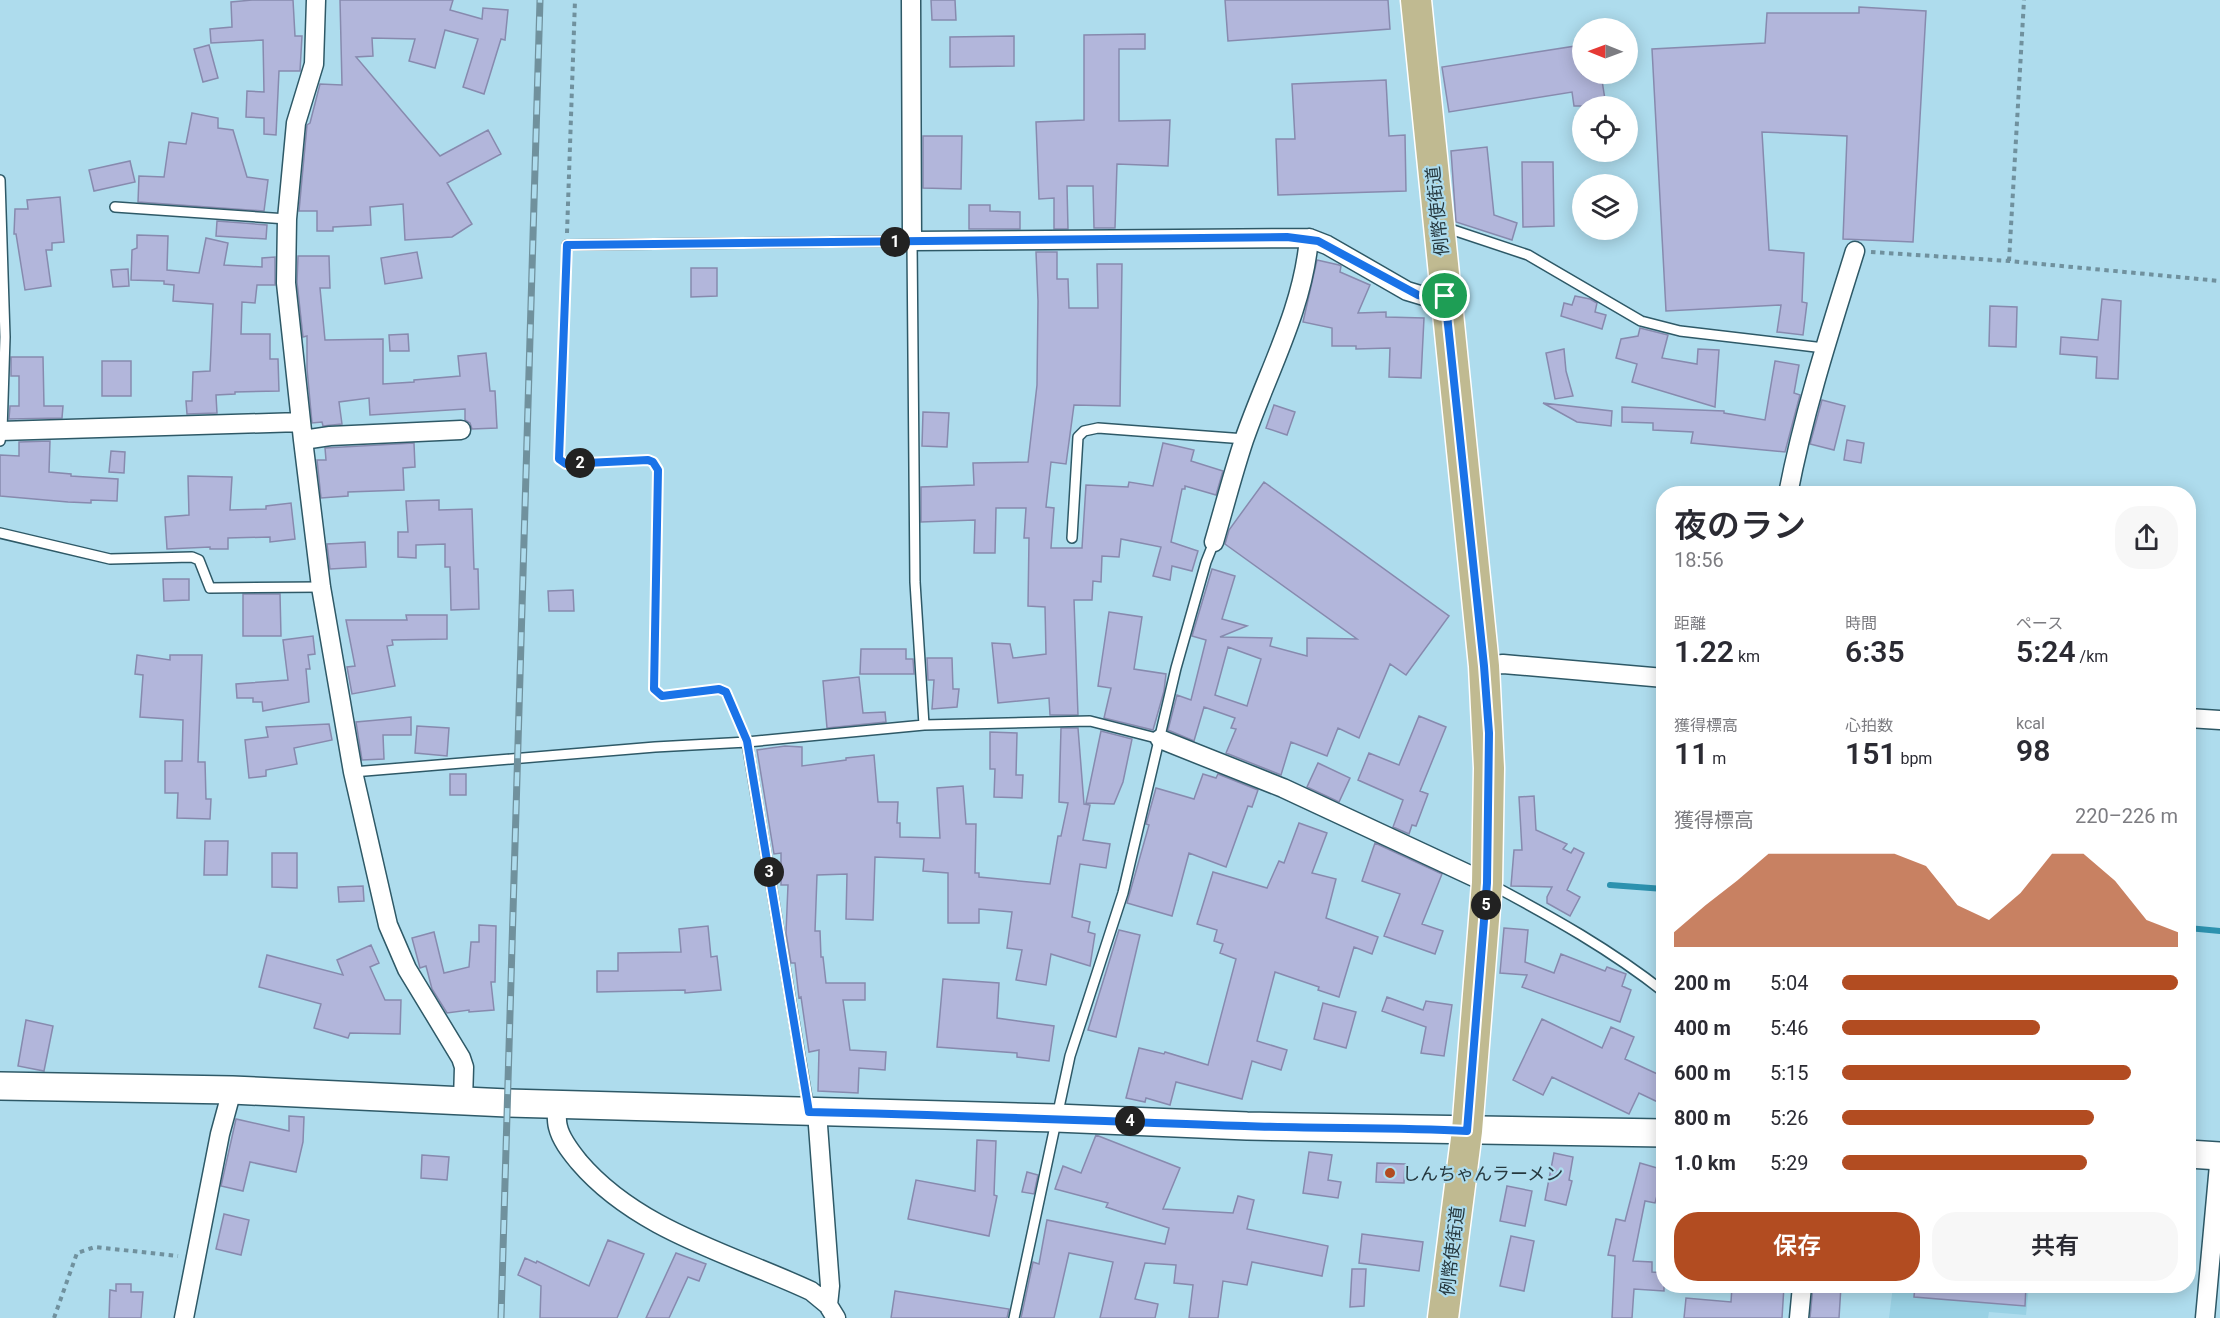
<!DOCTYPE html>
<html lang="ja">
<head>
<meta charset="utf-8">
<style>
  :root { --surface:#fff; --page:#f7f7f7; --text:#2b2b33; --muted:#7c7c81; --accent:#b24c21 }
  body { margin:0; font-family:Roboto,"Noto Sans JP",sans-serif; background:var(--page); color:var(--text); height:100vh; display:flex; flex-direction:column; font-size:22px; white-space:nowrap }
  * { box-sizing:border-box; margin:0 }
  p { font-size:20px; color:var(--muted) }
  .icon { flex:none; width:33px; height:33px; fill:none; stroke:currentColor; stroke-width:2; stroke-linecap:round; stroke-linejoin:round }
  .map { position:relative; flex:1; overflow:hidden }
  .sheet { position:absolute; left:1656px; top:486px; width:540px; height:807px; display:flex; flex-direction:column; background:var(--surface); border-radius:24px; box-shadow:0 3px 15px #0003 }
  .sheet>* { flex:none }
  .needle { width:39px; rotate:271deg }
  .fabs { position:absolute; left:1572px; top:18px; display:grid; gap:12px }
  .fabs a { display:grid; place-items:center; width:66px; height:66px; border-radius:50%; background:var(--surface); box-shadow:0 3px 15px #0003; font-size:30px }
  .pin { position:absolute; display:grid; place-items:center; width:51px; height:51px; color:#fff; margin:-26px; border:3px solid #fff; border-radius:50%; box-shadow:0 2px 6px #0007 }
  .km { position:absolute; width:30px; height:30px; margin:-15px; border-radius:50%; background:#222; color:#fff; font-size:16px; line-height:30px; text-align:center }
  .round { display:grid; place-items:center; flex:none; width:63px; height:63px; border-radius:24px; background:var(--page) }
  .head { display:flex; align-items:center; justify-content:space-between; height:102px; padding:0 18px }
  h1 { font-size:33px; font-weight:600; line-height:45px }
  .figures { display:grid; grid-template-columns:repeat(3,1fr); gap:9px; height:102px; padding:6px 18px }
  .figures div { display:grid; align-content:center }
  .figures b { font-size:30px; font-weight:600 }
  .figures small { font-size:16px; font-weight:400 }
  .figures p { font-size:16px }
  .chart { height:168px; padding:12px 18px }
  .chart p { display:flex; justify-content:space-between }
  .chart svg { width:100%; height:108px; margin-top:6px; fill:var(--accent); opacity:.7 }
  .action { display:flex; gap:12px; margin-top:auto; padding:12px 18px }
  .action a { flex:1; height:69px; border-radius:24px; background:var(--accent); color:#fff; font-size:24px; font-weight:600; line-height:69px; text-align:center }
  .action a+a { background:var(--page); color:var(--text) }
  ul { padding:0 18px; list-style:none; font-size:20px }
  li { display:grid; grid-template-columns:96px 72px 1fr; align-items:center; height:45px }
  li i { height:15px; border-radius:8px; background:var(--accent) }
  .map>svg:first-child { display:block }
  .built { fill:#99d1e4 }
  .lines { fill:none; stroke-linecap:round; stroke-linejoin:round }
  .stream { stroke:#2d92af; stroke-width:6 }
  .building { fill:#b2b6db; stroke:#878aae; stroke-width:1.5; fill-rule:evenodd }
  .lane-casing { stroke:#2e5967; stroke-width:12 }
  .street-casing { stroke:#2e5967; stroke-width:21 }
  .secondary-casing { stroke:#2e5967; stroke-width:30 }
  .primary-casing { stroke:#fff; stroke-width:33 }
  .path { stroke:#70919e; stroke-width:4; stroke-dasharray:4.5 4.5; stroke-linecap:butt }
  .lane { stroke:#fff; stroke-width:9 }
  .street { stroke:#fff; stroke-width:18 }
  .secondary { stroke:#fff; stroke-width:27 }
  .primary { stroke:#c0ba91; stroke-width:30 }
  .rail-casing { stroke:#70919d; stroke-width:7 }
  .rail { stroke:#aedced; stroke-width:4.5; stroke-dasharray:14; stroke-linecap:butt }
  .route-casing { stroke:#fff; stroke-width:12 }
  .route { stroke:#1a73e8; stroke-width:8 }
  .poi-dot { fill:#b24c21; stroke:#aedced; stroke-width:2 }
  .labels { text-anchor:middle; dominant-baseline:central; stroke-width:4.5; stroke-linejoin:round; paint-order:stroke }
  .street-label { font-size:18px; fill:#26383f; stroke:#aedced }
  .poi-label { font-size:18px; fill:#26383f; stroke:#aedced; text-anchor:start }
</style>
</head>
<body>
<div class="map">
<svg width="2220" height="1318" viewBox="0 0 2220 1318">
  <rect width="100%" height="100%" fill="#aedced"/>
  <path class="built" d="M1893 1286H2029L2026 1315 1989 1312 1988 1318H1889Z"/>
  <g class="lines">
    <path class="stream" d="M1610 885 1664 889
      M2188 928 2220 931"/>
  </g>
  <path class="building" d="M252 0H293L295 36H302L300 71H279L276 135 264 134V118L246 117 247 91 264 92 263 40 211 43 210 29 232 27 231 2Z
    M340 0H453L450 10 482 19 483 8 508 10 505 40 501 39 484 94 463 87 478 39 445 30 435 68 409 61 415 39 372 38 373 56 356 57 440 156 488 130 501 154 447 183 472 224 452 237 405 240 403 204 370 207 371 225 333 227V231H317V211H299L307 125 310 123 320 84 342 85Z
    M931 0H955L956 20H932Z
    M1225 0H1388L1390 29 1228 41Z
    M1859 7 1926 11 1913 242 1843 239 1847 136 1762 132 1769 250 1804 253 1802 302 1807 303 1803 335 1777 332 1781 305 1666 311 1652 49 1765 43 1767 13H1859Z
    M1145 34V49H1119V121L1170 120 1168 166 1117 164 1115 228H1094L1093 186H1067L1068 229H1054V198L1039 199 1036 122 1084 120V35Z
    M1014 36V66L950 67V37Z
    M209 45 218 78 203 82 194 49Z
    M1582 45V74H1601L1606 106H1574L1572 92 1449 112 1442 67Z
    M1386 80 1389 136 1405 135 1406 191 1278 195 1276 139H1295L1292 84Z
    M192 113 218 118V128L233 130 247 177 268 180 264 211 138 202 139 176 164 177 169 142 186 144Z
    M923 136H962L961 189 923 188Z
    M1487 147 1494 215 1517 223 1512 240 1456 222 1451 151Z
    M130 161 135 182 94 191 89 170Z
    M1522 162H1553L1554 226 1523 227Z
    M60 197 64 242 52 243V250H46L51 286 25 290 16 234H14L15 209H28L27 200Z
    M969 205H990V211L1020 212V229H969Z
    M217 221 267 225 266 239 216 236Z
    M137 235 168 236 167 270 199 273 206 238 228 243 224 265 262 267V258L275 257V285H257L255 303 242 302 241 334H270V359H278L279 391 235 392V394L216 395 217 413 187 414 186 401H192L193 372 210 371 213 304 173 301 174 285 164 284V281L131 280 132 250 137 248Z
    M417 252 422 278 385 284 381 258Z
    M1036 252H1057V279H1068L1069 308H1098L1097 264H1122L1120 406 1074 405 1066 464 1051 462 1046 507 1054 508 1051 548H1082L1086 485 1128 487 1129 482 1153 486 1163 443 1194 450 1191 461 1223 471 1216 495 1185 486V489H1182L1171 542 1198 551 1192 571 1172 566 1170 580 1153 576 1161 547 1121 539 1119 557 1102 556 1101 582 1093 581 1092 600H1074L1078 715H1050L1049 698 998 703 992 643 1010 644 1013 658 1046 654 1045 607 1028 606 1029 538H1024L1026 508H996L995 553H974L975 520 921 522V487L974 485 973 463 1028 462 1037 385 1038 301Z
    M298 256H329L330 288H320L325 340 383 339V384L414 382V380L460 376 458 356 486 353 490 391H495L497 428 472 429 470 423 465 420V409L370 415 369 398 339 402 342 424 323 426 322 422 312 423 307 369V336L303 337 297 282Z
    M1317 260 1339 265 1341 266 1340 272 1370 285 1358 313 1386 312V317L1424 318 1421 378 1389 377 1390 348 1356 349V346H1332V328L1303 322Z
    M691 268H717V296L691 297Z
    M128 269 129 286 113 287 111 270Z
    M1575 296 1590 299 1597 303 1595 312 1606 315 1602 329 1561 316 1564 303 1572 305Z
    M2102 299 2121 301 2118 379 2096 378 2097 357 2060 354 2061 337 2098 340Z
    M1990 306 2017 307 2016 347 1989 346Z
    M1640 328 1668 335 1662 358 1697 364 1698 349 1719 350 1715 407 1632 382 1637 364 1616 358 1621 339 1638 336Z
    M408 334 409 351H390L389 335Z
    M1564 349 1566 371 1573 396 1555 399 1546 353Z
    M11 357H43L44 406H63L62 418 9 419 10 406H19V376H11Z
    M102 361H131V396H102Z
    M1775 361 1799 365 1794 393 1800 395 1785 452 1691 443 1693 432 1653 430V423L1622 422V407L1724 411V413L1765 420Z
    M1822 400 1845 406 1834 450 1810 444Z
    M1543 403 1612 411 1611 426 1577 422Z
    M1274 405 1295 412 1287 435 1266 428Z
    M923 412 949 413 947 447 922 446Z
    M1847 440 1864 443 1861 463 1844 460Z
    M50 441 49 472 71 474V476L118 479 117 501 91 500V503L68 502 0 496V455L19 456V442Z
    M414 443 415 467 403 468 404 490 348 492V496L321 498 317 460H326L325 448Z
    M111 451 125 452 124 473 109 472Z
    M188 476 232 477 230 510 266 509V506L291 503 295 539 270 542V537L228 538V549H210V547L167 549 165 517 189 515Z
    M1264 482 1449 616 1406 675 1390 664 1359 738 1338 728 1327 756 1291 742 1281 775 1226 753 1236 729 1231 728 1235 718 1204 707 1194 741 1168 730 1177 695 1191 700 1206 640 1192 636 1212 569 1235 576 1222 619 1247 626 1220 637 1272 638 1270 646 1307 656V638L1357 639 1225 544 1229 530ZM1228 647 1261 659 1247 706 1215 695Z
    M439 500V510L472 509 474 569H478L479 609 451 610 450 567H445V544L416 545V558L398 557V532H408L406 501Z
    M365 542 366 567 330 569 327 544Z
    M163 579H189V600L164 601Z
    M573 590 574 611H549L548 591Z
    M243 594H280L281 636H243Z
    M1109 612 1142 617 1134 669 1166 674 1164 691 1153 730 1104 718 1111 688 1098 686Z
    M406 615H447V639L392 640 393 645 387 646 395 686 352 694 347 667 355 666 346 620H407Z
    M313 636 315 654 308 655 310 669H306L309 702 263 711 262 702H253V698H237L236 684 288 680 283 640Z
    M861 649H906V659H913L914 674H860Z
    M137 655 170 660V655H202L198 762H205L206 799H211L210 819 177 818 178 793H165V761H182L183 720 140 717 143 675 135 674Z
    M927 658H952L953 689H959L957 707 932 709 934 680H928Z
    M859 677 863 713 885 712 886 722 827 728 823 681Z
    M1419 716 1446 727 1420 791 1428 794 1416 826 1412 825 1409 834 1393 827 1403 800 1358 780 1369 753 1399 765Z
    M411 717V735H383L384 759 362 760 356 722Z
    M329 724 332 740 294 748 297 764 266 770V776L249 778 245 740 268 737 266 727Z
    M417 726 449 728 447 756 415 753Z
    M1061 728H1078L1084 804 1090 805 1083 840 1110 844 1106 868 1080 864 1072 917 1090 922 1088 932 1095 934 1090 966 1051 954 1046 985 1016 980 1022 950 1007 948 1012 912 979 909V923H948V873L923 871 924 859 875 857 873 920 846 919 847 874 817 875 815 931H820L821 957H823L826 983H865V1000H843L850 1050 886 1052 885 1070 859 1068 858 1093 818 1091 819 1050 809 1052 801 997 799 998 795 963H791L786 933 788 885H781V853L774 854 757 750 785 746 802 747V766L846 760V758L874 755 878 802H898L897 823H900V837L940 838 937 788 963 786 966 824H976L975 873H979V877L1050 884 1058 836H1061L1068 803 1059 802Z
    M1101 731 1132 739 1123 782 1114 804 1086 803Z
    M990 732 1017 733 1016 775H1023L1022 798 994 797 995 769H990Z
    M1318 763 1350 778 1339 802 1307 787Z
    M450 774H466V795H450Z
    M1203 774 1216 778 1218 774 1258 790 1252 807 1248 806 1226 867 1189 853 1172 916 1127 903 1149 825 1146 824 1156 788 1194 799Z
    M1534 796 1536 830 1567 844 1563 849 1571 853 1574 848 1584 853 1567 890 1580 897 1570 916 1547 903V897L1552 887 1511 886 1514 850H1522L1519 797Z
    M1299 823 1327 833 1312 873 1336 879 1326 918 1378 937 1372 954 1354 947 1339 997 1318 990 1319 987 1275 972 1257 1041 1287 1050 1281 1070 1252 1061 1242 1099 1176 1082 1170 1105 1146 1098 1145 1102 1126 1098 1139 1048 1164 1054 1165 1052 1208 1065 1236 959 1220 953 1223 944 1214 941 1217 930 1197 924 1213 872 1267 888 1279 861 1284 863Z
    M205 841H228L227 875H204Z
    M1375 843 1442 874 1422 924 1443 931 1435 954 1384 936 1400 894 1362 881Z
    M272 853H297V888L272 887Z
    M363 886 364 901 339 902 338 887Z
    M479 925 496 926 495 982H491L494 1010 469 1012V1010L447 1013 432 989 426 966 420 968 412 938 434 932 444 973 469 967 471 942H479Z
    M708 926 711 957 717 956 721 990 685 993V990L597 992V971H618V953L681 952 679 929Z
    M1504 928 1528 930 1525 962 1554 973 1561 954 1605 971 1607 967 1626 974 1622 986 1631 990 1620 1022 1522 987 1527 975 1500 973Z
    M1119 930 1140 935 1116 1037 1088 1030Z
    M371 945 379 963 370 967 385 1000H401L400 1034 350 1033 348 1038 314 1028 321 1004 259 987 267 955 343 975 337 960Z
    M943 979 999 983 997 1018 1054 1026 1049 1061 1017 1057V1053L937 1047Z
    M1387 997 1423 1010 1426 1001 1452 1005 1444 1056 1421 1053 1426 1027 1382 1011Z
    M1323 1003 1356 1012 1346 1048 1314 1039Z
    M1542 1019 1602 1048 1611 1027 1634 1037 1625 1059 1664 1077V1105L1639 1093 1629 1114 1552 1077 1543 1095 1513 1080Z
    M26 1020 53 1026 44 1071 18 1066Z
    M289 1116 304 1117 303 1142 296 1172 250 1162 243 1191 221 1186 236 1119 289 1131Z
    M1096 1135 1180 1168 1163 1209 1233 1213 1238 1196 1254 1200 1247 1229 1328 1246 1322 1276 1252 1262 1247 1285 1223 1281 1218 1318H1189L1193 1285 1174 1283 1176 1265 1145 1263 1135 1299 1158 1304 1155 1318H1100L1113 1262 1069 1253 1054 1318H1021L1033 1262 1039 1264 1047 1220 1165 1244 1169 1228 1106 1207 1108 1203 1055 1189 1063 1166 1081 1173Z
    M977 1140 996 1141 994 1195 997 1196 989 1236 908 1219 916 1180 975 1191Z
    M1309 1152 1332 1155 1328 1180 1341 1182 1338 1198 1303 1193Z
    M1554 1153 1573 1157 1569 1180 1572 1181 1566 1205 1545 1200Z
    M422 1155 449 1157 447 1180 421 1178Z
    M1377 1163 1405 1164 1404 1183 1376 1182Z
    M1640 1163 1664 1170 1655 1203 1645 1201 1633 1261 1652 1262V1272L1664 1273V1291L1634 1289 1632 1318H1612L1615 1256 1608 1255 1616 1219 1625 1221Z
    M1027 1172 1038 1175 1034 1194 1022 1192Z
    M1507 1186 1532 1191 1525 1226 1500 1221Z
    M224 1214 249 1220 241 1255 216 1249Z
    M1362 1234 1423 1242 1419 1271 1359 1263Z
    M1511 1236 1534 1241 1524 1291 1500 1286Z
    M608 1240 644 1254 617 1318H540L541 1286 518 1275 525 1258 536 1263 537 1261 589 1286Z
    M676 1253 706 1264 699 1281 688 1277 669 1318H646Z
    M1352 1269H1366L1364 1306 1350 1307Z
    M116 1284H131V1292H143L141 1318H109L110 1290 116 1291Z
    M1732 1286H1784L1782 1318H1684L1686 1298 1731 1302Z
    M1813 1286H1841L1839 1318H1810Z
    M1915 1286H2026L2025 1306 1914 1297Z
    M895 1291 1009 1309 1007 1318H891Z"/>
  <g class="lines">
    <defs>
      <path id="lane" d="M0 180 5 337 2 431 0 441
        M115 207 287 219
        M1444 231 1453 230 1528 255 1641 321 1680 331 1824 348
        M567 245 912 241 915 582 924 725
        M0 533 110 559 192 557 199 560 210 588 321 587
        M1072 538 1078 437 1084 431 1098 428 1245 439
        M747 742 809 1110
        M353 772 655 747 747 742 924 725 1090 721 1160 739
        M1492 885C1552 917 1611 950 1664 992
        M1014 1318 1070 1056 1123 893 1176 668 1206 562 1214 542"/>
      <path id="street" d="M316 0 314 64 296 123 287 219 286 283 303 440 321 587 353 772 388 925 407 969 461 1058 464 1067 463 1101
        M911 0 912 241 1309 238 1327 245 1407 291 1427 297 1445 296
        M0 431 301 422
        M303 440 330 436 461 430
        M1788 494C1804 411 1830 331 1855 251
        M1214 542C1224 508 1233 473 1244 440 1267 373 1303 310 1309 238
        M1484 666 1503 664 1664 678
        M2188 718 2220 720
        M1160 739 1283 788 1487 883
        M557 1104C557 1111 556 1120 558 1127 561 1140 571 1152 579 1162 638 1231 732 1254 811 1291L828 1305 836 1318
        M817 1112 830 1286 828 1305
        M184 1318 220 1134 232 1090
        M1799 1318 1802 1286
        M2205 1318 2220 1154"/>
      <path id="secondary" d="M0 1086 232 1090 507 1103 1056 1118 1247 1126 1664 1133
        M2188 1154 2220 1156"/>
      <path id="primary" d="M1416 0 1484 666 1489 768 1487 883 1467 1131 1443 1318"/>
    </defs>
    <use href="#lane" class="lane-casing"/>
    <use href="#street" class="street-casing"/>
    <use href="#secondary" class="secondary-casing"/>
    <use href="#primary" class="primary-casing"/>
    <path class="path" d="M567 233 575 0
      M1871 252 2009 261 2220 281
      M566 256 559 459 566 464 648 460 653 462 658 469 654 689 662 696 719 689 726 691 742 731
      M2009 261 2024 0
      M54 1318 77 1253 95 1247 178 1256"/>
    <use href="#lane" class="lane"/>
    <use href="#street" class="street"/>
    <use href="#secondary" class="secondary"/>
    <use href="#primary" class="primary"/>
    <defs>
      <path id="rail" d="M501 1318 540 0"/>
    </defs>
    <use href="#rail" class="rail-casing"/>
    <use href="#rail" class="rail"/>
  </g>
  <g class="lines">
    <defs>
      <path id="route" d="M1287 237 1318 241 1418 295 1427 297 1445 296 1484 666 1489 733 1487 883 1467 1131C1393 1127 1319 1129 1245 1126 1100 1121 955 1115 809 1112L747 741 726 692 719 689 662 696 654 689 658 470 653 462 648 460 566 464 559 459 567 245Z"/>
    </defs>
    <use href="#route" class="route-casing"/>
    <use href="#route" class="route"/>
  </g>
  <circle class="poi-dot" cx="1390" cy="1173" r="6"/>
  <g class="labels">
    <g class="street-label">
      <text transform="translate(1437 211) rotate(-96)">例幣使街道</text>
      <text transform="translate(1452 1251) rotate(-83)">例幣使街道</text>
    </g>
    <g class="poi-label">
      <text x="1402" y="1173">しんちゃんラーメン</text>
    </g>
  </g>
</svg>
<div class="fabs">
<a><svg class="needle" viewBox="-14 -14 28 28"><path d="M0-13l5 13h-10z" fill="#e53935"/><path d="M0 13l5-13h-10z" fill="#7c7c81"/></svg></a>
<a><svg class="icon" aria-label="locate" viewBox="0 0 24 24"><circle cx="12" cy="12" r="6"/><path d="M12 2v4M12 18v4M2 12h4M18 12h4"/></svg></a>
<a><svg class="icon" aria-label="layers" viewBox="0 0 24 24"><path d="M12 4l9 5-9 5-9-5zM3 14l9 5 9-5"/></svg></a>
</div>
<div class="pin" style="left:1445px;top:296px;background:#1e9e55"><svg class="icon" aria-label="arrive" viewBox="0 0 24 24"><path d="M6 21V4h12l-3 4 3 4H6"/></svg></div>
<b class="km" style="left:895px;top:242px">1</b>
<b class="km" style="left:580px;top:463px">2</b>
<b class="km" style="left:769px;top:872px">3</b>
<b class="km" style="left:1130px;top:1121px">4</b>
<b class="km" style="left:1486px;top:905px">5</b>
<section class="sheet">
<div class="head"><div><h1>夜のラン</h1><p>18:56</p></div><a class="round"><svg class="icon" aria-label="share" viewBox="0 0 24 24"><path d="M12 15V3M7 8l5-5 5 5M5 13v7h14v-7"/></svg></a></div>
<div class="figures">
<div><p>距離</p><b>1.22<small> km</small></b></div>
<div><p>時間</p><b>6:35</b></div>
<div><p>ペース</p><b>5:24<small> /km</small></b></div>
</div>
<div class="figures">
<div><p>獲得標高</p><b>11<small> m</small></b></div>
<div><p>心拍数</p><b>151<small> bpm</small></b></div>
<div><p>kcal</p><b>98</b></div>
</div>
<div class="chart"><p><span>獲得標高</span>220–226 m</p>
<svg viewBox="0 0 160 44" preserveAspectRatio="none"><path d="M0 44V38L10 27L20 17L30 6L40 6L50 6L60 6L70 6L80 11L90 27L100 33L110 22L120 6L130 6L140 17L150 33L160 38V44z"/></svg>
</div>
<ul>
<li><b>200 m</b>5:04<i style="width:100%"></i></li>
<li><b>400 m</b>5:46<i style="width:59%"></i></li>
<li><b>600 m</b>5:15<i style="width:86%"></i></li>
<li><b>800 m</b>5:26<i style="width:75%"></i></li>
<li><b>1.0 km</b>5:29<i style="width:73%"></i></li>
</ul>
<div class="action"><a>保存</a><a>共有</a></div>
</section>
</div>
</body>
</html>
